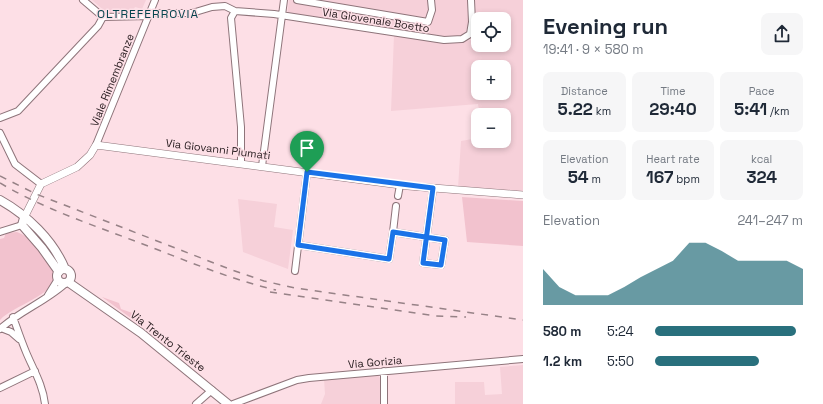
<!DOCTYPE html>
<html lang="en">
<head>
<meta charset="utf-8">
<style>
  :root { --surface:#fff; --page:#f6f6f7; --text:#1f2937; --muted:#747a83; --accent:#29707d }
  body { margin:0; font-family:"Space Grotesk",sans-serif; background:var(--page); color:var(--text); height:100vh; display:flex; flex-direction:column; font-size:15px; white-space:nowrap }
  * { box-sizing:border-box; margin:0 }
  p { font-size:13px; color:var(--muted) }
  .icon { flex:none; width:22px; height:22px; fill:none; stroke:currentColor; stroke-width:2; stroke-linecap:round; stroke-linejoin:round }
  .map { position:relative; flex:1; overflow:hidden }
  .panel { display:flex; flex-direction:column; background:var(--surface); width:300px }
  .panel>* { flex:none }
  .buttons { position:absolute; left:471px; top:12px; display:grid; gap:8px }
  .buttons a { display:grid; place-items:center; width:40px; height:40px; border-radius:8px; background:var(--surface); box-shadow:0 2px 6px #0003; font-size:20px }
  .pin { position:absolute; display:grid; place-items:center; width:34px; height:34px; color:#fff; margin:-41px -17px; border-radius:50% 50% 50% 0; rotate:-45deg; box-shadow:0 0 4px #0007 }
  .pin .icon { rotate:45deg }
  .round { display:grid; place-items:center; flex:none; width:42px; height:42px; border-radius:8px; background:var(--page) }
  .headline { display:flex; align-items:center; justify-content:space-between; height:68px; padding:0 20px }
  h1 { font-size:22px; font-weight:600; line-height:30px }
  .metrics { display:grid; grid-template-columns:repeat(3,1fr); gap:6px; height:68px; padding:4px 20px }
  .metrics div { display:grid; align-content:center; border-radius:8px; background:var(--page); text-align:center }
  .metrics b { font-size:17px; font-weight:600 }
  .metrics small { font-size:11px; font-weight:400 }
  .metrics p { font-size:11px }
  .chart { height:112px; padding:8px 20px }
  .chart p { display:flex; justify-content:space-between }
  .chart svg { width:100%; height:72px; margin-top:4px; fill:var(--accent); opacity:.7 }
  ul { padding:0 20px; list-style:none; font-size:13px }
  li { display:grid; grid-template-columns:64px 48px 1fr; align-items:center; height:30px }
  li i { height:10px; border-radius:5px; background:var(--accent) }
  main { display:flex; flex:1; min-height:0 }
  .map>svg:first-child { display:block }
  .built { fill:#f6d0d9; fill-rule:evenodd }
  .green { fill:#f2c2ce }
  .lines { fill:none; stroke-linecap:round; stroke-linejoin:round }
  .minor-casing { stroke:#8e747a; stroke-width:8 }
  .tertiary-casing { stroke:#8e747a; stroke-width:8 }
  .secondary-casing { stroke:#8e747a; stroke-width:10 }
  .minor { stroke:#fff; stroke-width:6 }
  .tertiary { stroke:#fff; stroke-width:7 }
  .secondary { stroke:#fff; stroke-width:8 }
  .rail { stroke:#978287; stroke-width:1.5; stroke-dasharray:7 7; stroke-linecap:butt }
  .route-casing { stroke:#fff; stroke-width:8 }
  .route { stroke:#1a73e8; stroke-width:5 }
  .labels { text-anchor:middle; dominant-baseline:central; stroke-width:3; stroke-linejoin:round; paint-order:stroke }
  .street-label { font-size:11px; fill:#261b1e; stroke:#fddfe6 }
  .neighbourhood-label { font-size:12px; letter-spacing:1px; fill:#05444e; stroke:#fddfe6 }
</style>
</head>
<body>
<main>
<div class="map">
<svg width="523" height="404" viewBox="0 0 523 404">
  <rect width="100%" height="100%" fill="#fddfe6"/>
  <path class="built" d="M92 0H146L142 9 135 7 132 13 108 14Z
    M289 0H468L470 20 466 31 460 36 433 38 287 16Z
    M474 0H523V191L458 188 461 141 478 138V141H504V136L510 135 508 117 504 115H480L478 104 391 111 394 35 443 43 473 40 477 38ZM478 19H504V45H478ZM478 67H504V93H478Z
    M238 199 277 204 274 227 293 230 288 269 243 252Z
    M523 365V404H455V382H484L485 395 502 394 500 367Z
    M377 374 380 378V404H321L325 394 324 379Z"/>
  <path class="green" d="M462 197 523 201V246L467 242Z
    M17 232C31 237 37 248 46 259 74 293 18 301 0 320V239L4 238 6 233Z
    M102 297 119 303 121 309 141 316 139 324Z"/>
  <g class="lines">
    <defs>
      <path id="minor" d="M83 0 103 17 149 16
        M297 0 428 22 432 10 431 0
        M235 11 231 18 241 127V163
        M150 13H192L212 7 225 6 235 11 274 14 444 40 462 39 470 34 472 22 471 0
        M0 118 18 111 98 26 103 17
        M0 133 15 164 41 184
        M96 145 155 0
        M262 166 284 0
        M398 196 400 185
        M0 232 22 225
        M393 232 396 206
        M298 245 389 259 393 232 445 240 441 265 423 263 433 189
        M295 271 307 172
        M48 295 58 279
        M13 317C17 328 21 340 26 352 33 369 43 385 45 404
        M1 328 11 332 19 339
        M0 329C21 310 47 301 67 282
        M0 388 35 371
        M196 404 212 390
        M233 404 297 380 309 378 523 359
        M384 404V371"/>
      <path id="tertiary" d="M24 218 41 184 77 167 90 155 96 145 408 186 523 195"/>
      <path id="secondary" d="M0 200C27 215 53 240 65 269
        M24 218 22 225 42 248 59 272
        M57 276a7 7 0 1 1 14 0a7 7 0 1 1-14 0Z
        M68 282 141 333 228 404"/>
    </defs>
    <use href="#minor" class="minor-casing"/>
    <use href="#tertiary" class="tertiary-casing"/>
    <use href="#secondary" class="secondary-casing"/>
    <use href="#minor" class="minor"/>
    <use href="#tertiary" class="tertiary"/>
    <use href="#secondary" class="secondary"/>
    <path class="rail" d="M0 176 36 194 232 270 264 281 295 288 523 320
      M0 183C44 209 93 225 140 243 185 260 229 279 276 290
      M270 292 436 316 466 317"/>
  </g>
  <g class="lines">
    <defs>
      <path id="route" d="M307 172 433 188 423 263 441 265 445 240 393 232 389 259 298 245 307 172"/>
    </defs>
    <use href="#route" class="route-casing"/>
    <use href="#route" class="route"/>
  </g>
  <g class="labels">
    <g class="street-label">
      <text transform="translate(376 20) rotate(9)">Via Giovenale Boetto</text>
      <text transform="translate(112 80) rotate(-68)">Viale Rimembranze</text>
      <text transform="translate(218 149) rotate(7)">Via Giovanni Piumati</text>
      <text transform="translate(168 341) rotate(38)">Via Trento Trieste</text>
      <text transform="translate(375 362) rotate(-5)">Via Gorizia</text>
    </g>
    <g class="neighbourhood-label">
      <text x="148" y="14">OLTREFERROVIA</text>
    </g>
  </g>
</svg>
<div class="buttons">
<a><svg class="icon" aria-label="locate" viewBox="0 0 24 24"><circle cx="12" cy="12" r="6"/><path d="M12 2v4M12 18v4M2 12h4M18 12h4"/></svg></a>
<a>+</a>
<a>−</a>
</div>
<div class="pin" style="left:307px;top:172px;background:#1e9e55"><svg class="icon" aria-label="arrive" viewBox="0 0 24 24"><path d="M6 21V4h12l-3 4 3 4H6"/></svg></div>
</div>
<section class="panel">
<div class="headline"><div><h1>Evening run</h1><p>19:41 · 9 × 580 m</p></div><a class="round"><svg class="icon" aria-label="share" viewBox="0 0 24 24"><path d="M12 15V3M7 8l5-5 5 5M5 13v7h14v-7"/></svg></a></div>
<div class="metrics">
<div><p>Distance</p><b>5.22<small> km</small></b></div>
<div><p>Time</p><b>29:40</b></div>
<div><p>Pace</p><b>5:41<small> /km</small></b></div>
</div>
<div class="metrics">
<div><p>Elevation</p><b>54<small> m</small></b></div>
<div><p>Heart rate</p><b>167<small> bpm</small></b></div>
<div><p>kcal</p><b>324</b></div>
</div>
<div class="chart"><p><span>Elevation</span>241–247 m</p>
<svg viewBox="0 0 160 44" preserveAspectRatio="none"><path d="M0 44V22L10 33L20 38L30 38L40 38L50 33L60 27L70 22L80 17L90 6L100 6L110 11L120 17L130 17L140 17L150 17L160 22V44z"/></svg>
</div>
<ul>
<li><b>580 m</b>5:24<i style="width:95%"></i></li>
<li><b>1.2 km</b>5:50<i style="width:70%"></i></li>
</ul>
</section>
</main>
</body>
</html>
